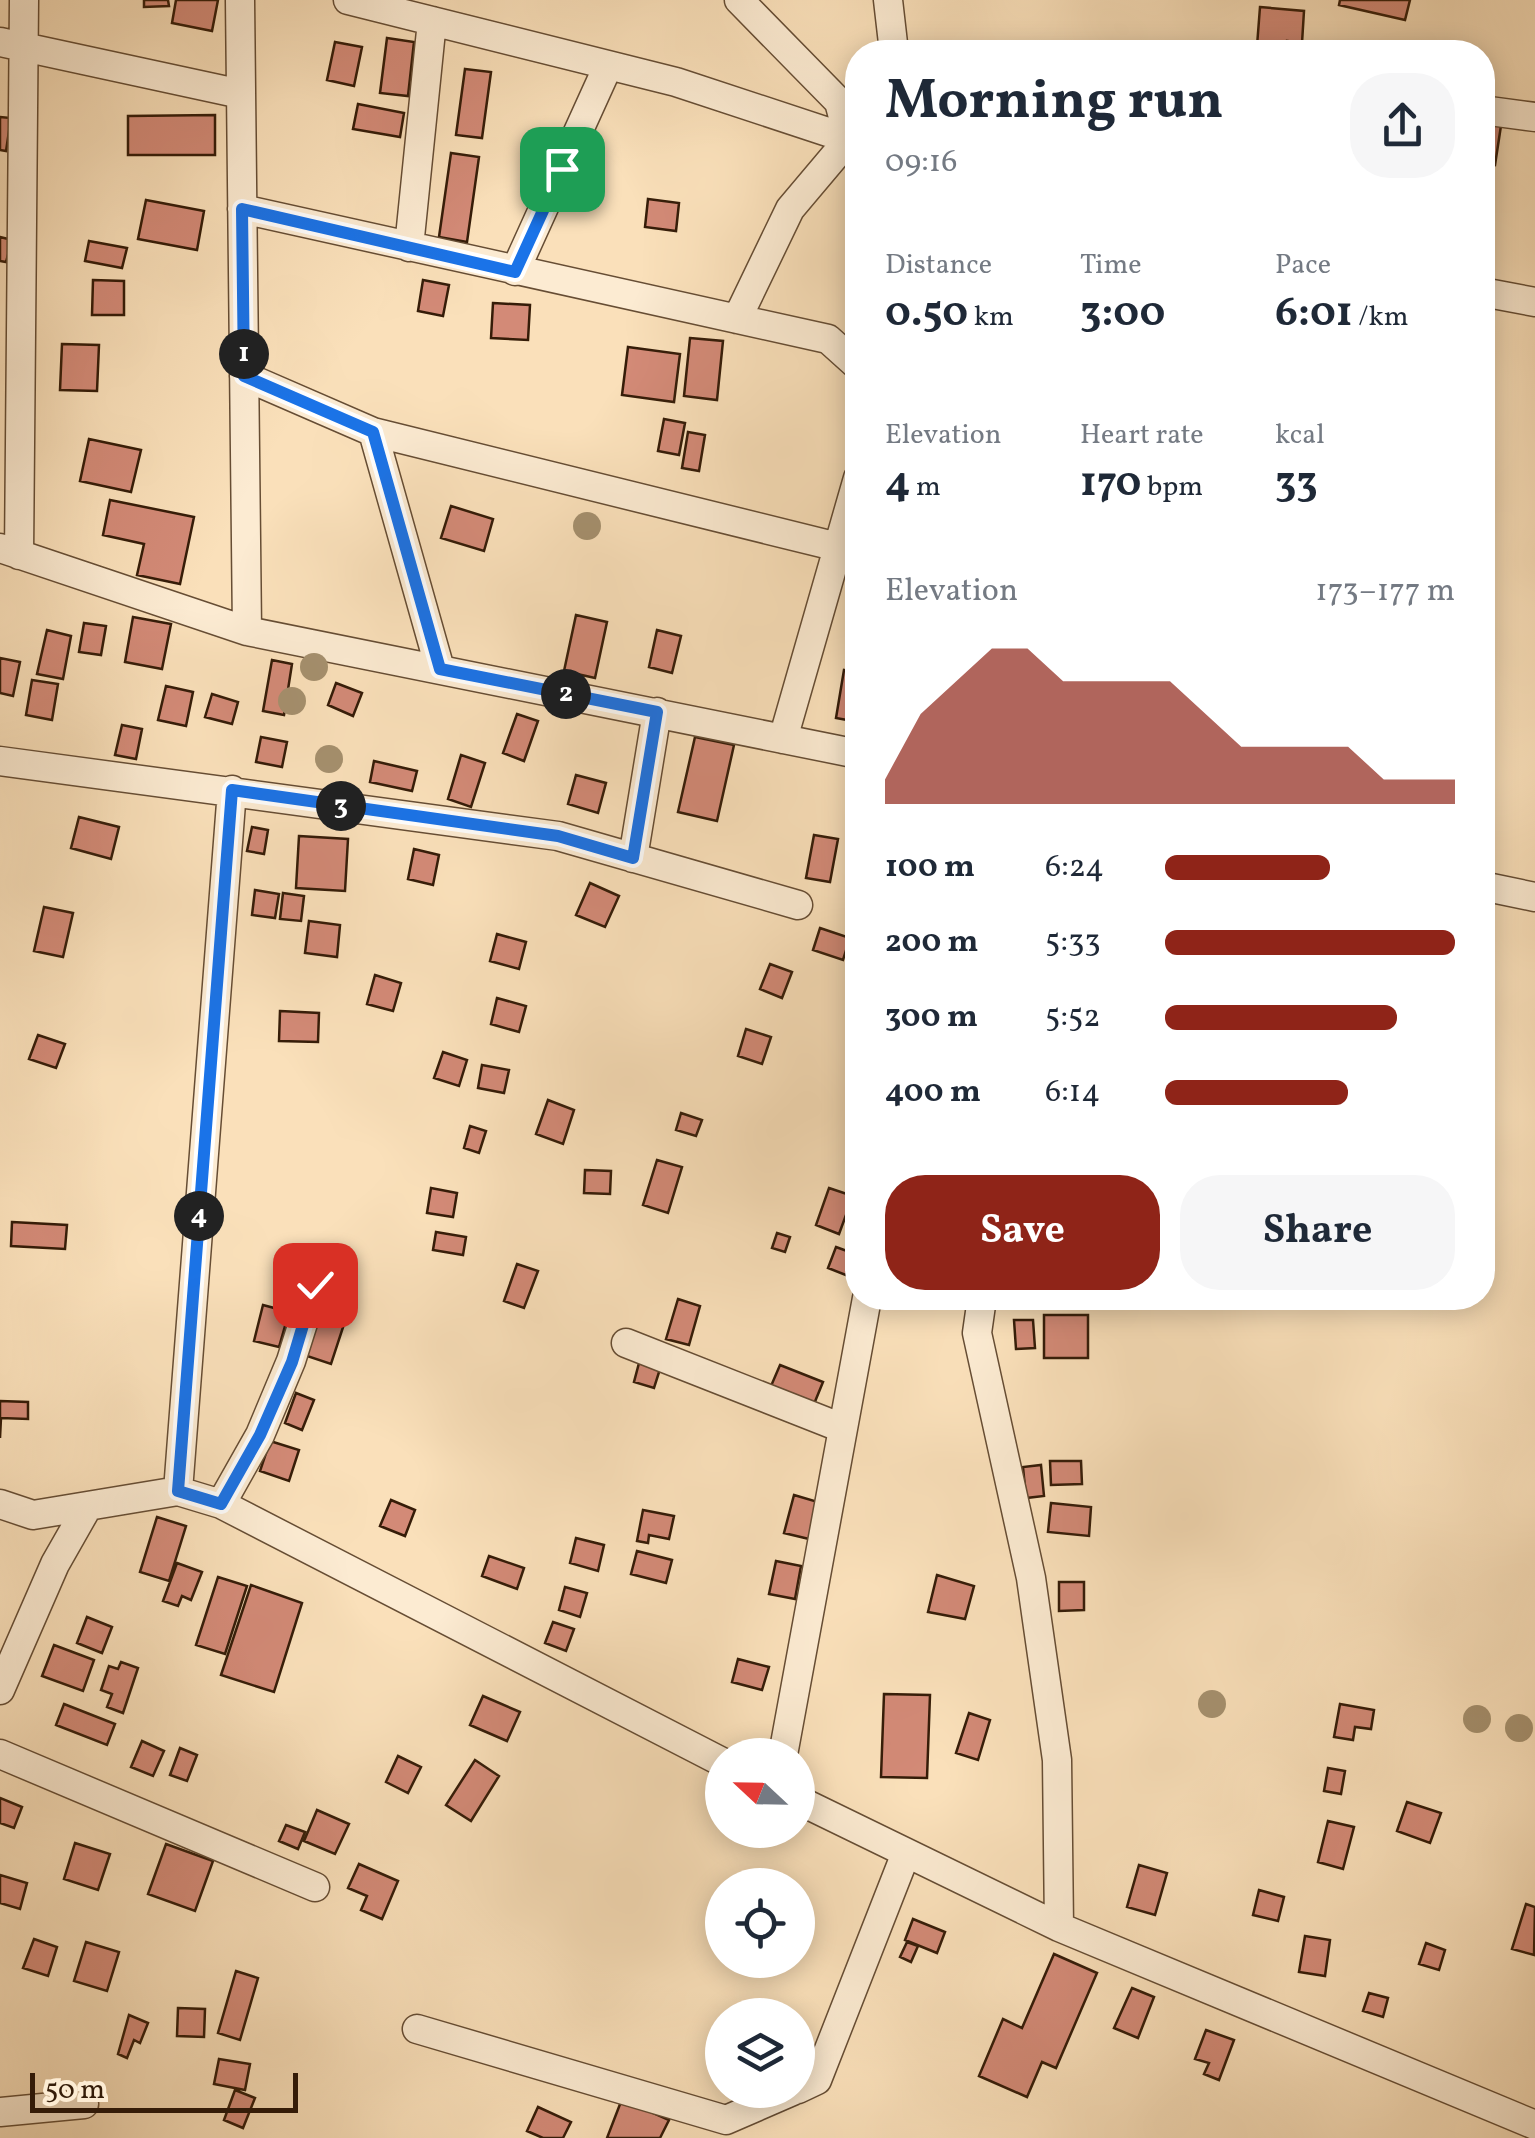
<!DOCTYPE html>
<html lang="en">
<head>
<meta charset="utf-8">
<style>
  :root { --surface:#fff; --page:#f6f6f7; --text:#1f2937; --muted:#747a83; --accent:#8f2418 }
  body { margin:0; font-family:Vollkorn,serif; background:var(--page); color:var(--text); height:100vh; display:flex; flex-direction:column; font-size:38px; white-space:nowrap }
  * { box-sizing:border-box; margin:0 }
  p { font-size:32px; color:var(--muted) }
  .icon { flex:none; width:55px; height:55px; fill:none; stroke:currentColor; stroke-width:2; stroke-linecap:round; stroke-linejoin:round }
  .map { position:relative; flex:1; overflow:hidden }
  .details { position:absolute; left:845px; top:40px; width:650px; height:1270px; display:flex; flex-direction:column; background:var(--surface); border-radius:40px; box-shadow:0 5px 25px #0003 }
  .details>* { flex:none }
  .needle { width:65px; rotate:292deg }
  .controls { position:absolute; left:705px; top:1738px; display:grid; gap:20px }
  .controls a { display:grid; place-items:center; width:110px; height:110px; border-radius:50%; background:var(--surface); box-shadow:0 5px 25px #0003; font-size:50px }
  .scale { position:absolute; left:30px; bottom:25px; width:268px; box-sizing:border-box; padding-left:10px; border:5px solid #351c08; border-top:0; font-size:28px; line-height:35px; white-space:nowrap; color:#351c08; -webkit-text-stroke:8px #fcebd2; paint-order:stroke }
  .pin { position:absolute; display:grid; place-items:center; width:85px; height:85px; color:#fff; margin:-42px; border-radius:20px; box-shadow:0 5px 15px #0006 }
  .km { position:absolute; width:50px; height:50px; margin:-25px; border-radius:50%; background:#222; color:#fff; font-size:28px; line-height:50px; text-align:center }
  .round { display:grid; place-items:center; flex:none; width:105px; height:105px; border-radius:40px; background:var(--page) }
  .head { display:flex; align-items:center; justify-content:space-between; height:170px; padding:0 40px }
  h1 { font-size:55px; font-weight:700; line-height:75px }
  .stats { display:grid; grid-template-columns:repeat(3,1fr); gap:15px; height:170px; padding:10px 40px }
  .stats div { display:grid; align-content:center }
  .stats b { font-size:42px; font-weight:700 }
  .stats small { font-size:28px; font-weight:400 }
  .stats p { font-size:28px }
  .chart { height:280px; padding:20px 40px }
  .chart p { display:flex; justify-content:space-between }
  .chart svg { width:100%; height:180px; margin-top:10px; fill:var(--accent); opacity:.7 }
  .action { display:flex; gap:20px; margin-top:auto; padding:20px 40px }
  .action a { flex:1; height:115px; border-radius:40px; background:var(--accent); color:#fff; font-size:40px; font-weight:700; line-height:115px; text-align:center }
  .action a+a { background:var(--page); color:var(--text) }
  ul { padding:0 40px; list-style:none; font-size:32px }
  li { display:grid; grid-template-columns:160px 120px 1fr; align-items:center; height:75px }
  li i { height:25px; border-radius:12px; background:var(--accent) }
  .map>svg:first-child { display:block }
  .building { fill:#d38a77; stroke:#351c08; stroke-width:2.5 }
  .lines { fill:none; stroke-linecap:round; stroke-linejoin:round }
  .street-casing { stroke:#664d34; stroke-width:31 }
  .street { stroke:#fcebd2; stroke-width:28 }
  .tree { fill:#a5906e }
  .route-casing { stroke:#fff; stroke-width:20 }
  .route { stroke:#1a73e8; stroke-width:12 }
</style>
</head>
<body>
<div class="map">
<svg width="1535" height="2138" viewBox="0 0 1535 2138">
  <rect width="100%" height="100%" fill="#fae0ba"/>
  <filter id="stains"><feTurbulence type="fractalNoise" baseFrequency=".002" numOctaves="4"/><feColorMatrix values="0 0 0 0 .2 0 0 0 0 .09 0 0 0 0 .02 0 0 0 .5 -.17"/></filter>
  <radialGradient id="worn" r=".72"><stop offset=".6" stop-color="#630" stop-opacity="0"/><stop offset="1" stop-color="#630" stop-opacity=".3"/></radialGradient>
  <path class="building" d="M144 0H168L169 6 144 7Z
    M176 0H218L212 31 172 23Z
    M1340 0H1410L1405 20 1339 5Z
    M1260 7 1304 11 1302 43 1287 41 1286 48 1257 46Z
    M387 38 414 42 408 96 380 93Z
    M335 42 362 47 354 86 327 80Z
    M465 69 491 72 482 138 456 135Z
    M358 104 404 113 400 137 353 129Z
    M215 115V155H128V116Z
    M0 117 11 118 6 151 0 150Z
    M1482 117 1502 119 1495 165 1482 163Z
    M451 153 479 157 467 242 439 237Z
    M648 199 679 203 676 231 645 227Z
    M146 200 204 211 197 250 138 239Z
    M0 237 12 240 6 262 0 261Z
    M89 241 127 248 122 268 85 261Z
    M93 280 124 281V315H92Z
    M423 280 449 285 443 316 418 311Z
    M493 303 530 305 528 340 491 338Z
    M690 338 723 341 717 400 684 396Z
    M62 344 99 345 97 391 60 390Z
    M628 347 680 354 674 402 622 395Z
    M664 419 685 423 679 455 658 451Z
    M688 432 705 435 699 471 682 468Z
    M89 439 141 450 131 492 80 481Z
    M110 500 194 517 180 584 137 575 144 544 103 535Z
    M451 506 493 519 484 551 441 538Z
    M576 615 607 622 595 678 564 671Z
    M133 617 171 624 162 669 125 662Z
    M84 623 106 626 101 655 79 652Z
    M47 630 71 636 63 679 37 674Z
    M657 630 681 636 672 673 649 667Z
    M0 658 20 662 13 696 0 693Z
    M272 660 292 664 284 715 263 711Z
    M844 670 858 672V722L836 718Z
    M32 680 58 684 52 720 26 715Z
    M336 683 362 693 353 716 328 705Z
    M166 686 193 692 186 726 158 720Z
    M212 694 238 702 232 724 205 717Z
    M517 714 538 721 524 761 503 753Z
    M122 725 142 729 136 759 115 755Z
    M261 737 287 742 282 767 256 762Z
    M695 737 734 745 717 821 678 812Z
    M461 755 485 763 471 807 448 799Z
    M374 761 417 771 412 791 370 782Z
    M576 775 606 783 598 813 568 804Z
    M79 817 119 827 111 859 71 848Z
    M252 827 268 830 264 854 247 851Z
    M814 835 838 839 830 882 806 878Z
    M299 836 348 839 345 891 296 888Z
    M414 849 439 855 433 885 408 879Z
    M590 883 619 896 605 927 576 915Z
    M255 890 279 894 275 918 252 915Z
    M283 893 304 896 301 921 280 919Z
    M44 907 73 913 63 957 34 951Z
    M309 921 340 925 337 957 305 953Z
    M820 928 850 938 843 960 813 950Z
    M497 934 526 942 519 969 490 961Z
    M770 964 792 972 782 998 760 989Z
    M375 975 401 983 393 1011 367 1004Z
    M497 998 526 1006 519 1032 491 1024Z
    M280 1011 319 1013 318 1042 279 1041Z
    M746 1029 771 1037 762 1064 738 1056Z
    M38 1035 65 1044 56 1068 29 1059Z
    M443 1052 467 1060 459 1086 434 1078Z
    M482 1065 509 1070 504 1093 478 1088Z
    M548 1100 574 1110 563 1144 536 1134Z
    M681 1113 702 1120 696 1136 676 1130Z
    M470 1126 486 1131 479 1153 464 1148Z
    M657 1160 682 1167 668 1213 643 1205Z
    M585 1170 611 1171 610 1194 584 1193Z
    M431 1188 457 1193 453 1217 427 1213Z
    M829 1188 853 1196 839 1234 816 1225Z
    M12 1222 67 1225 65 1249 11 1246Z
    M436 1232 466 1237 463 1255 433 1250Z
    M777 1233 790 1237 785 1252 772 1248Z
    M836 1247 858 1255 851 1277 828 1268Z
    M322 1252 349 1258 345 1273 318 1267Z
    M517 1264 538 1271 524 1308 504 1301Z
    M678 1299 700 1306 689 1345 666 1339Z
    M263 1305 289 1312 279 1347 254 1341Z
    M320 1307 347 1315 331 1364 304 1355Z
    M1044 1315H1088V1358H1044Z
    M1014 1320H1033L1035 1348 1016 1349Z
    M639 1363 660 1369 654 1388 634 1382Z
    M780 1365 823 1382 814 1404 771 1386Z
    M296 1393 314 1400 302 1430 285 1423Z
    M0 1401 28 1402V1419L1 1418 0 1438Z
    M270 1441 299 1450 289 1481 260 1471Z
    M1050 1461H1081L1082 1484 1051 1485Z
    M1041 1465 1044 1496 1026 1498 1023 1467Z
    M794 1495 818 1502 809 1539 784 1533Z
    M391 1500 415 1510 405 1536 380 1526Z
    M1051 1503 1091 1507 1089 1536 1048 1532Z
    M643 1510 674 1516 669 1539 649 1535 648 1543 637 1541Z
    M157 1517 186 1526 169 1581 140 1572Z
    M576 1538 604 1545 598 1571 570 1563Z
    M637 1551 672 1560 666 1583 631 1574Z
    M489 1556 524 1568 517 1589 482 1576Z
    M776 1561 801 1566 795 1599 769 1594Z
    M177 1563 202 1572 191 1600 182 1596 178 1606 163 1601Z
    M937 1575 974 1586 965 1619 928 1612Z
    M218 1577 247 1586 225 1654 196 1645Z
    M1059 1582H1084V1610L1059 1611Z
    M251 1585 302 1603 274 1692 221 1675Z
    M565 1587 587 1593 580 1617 559 1610Z
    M87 1617 112 1627 102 1653 77 1643Z
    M553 1622 574 1629 566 1651 545 1643Z
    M54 1645 94 1660 83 1691 42 1676Z
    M738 1659 769 1667 762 1690 732 1682Z
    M121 1662 138 1668 123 1713 107 1707 112 1694 101 1690 109 1666 118 1669Z
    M884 1694 930 1695 927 1778 881 1777Z
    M483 1696 520 1712 507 1741 470 1725Z
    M64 1704 115 1724 107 1745 56 1725Z
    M1340 1704 1374 1710 1371 1729 1355 1727 1353 1740 1334 1737Z
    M969 1713 990 1720 978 1760 956 1753Z
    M142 1741 164 1751 153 1776 131 1767Z
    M180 1748 197 1755 187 1781 170 1775Z
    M398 1756 421 1767 408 1793 386 1782Z
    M475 1760 499 1776 471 1821 446 1805Z
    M1328 1768 1345 1771 1341 1794 1324 1791Z
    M0 1798 22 1807 14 1828 0 1823Z
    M1407 1802 1441 1813 1430 1843 1397 1831Z
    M317 1810 349 1824 335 1854 304 1841Z
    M1328 1821 1354 1827 1343 1869 1318 1862Z
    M286 1825 305 1832 298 1849 279 1841Z
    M75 1843 110 1854 98 1890 64 1879Z
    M166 1844 213 1861 195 1911 148 1894Z
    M359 1864 398 1881 382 1919 361 1910 367 1896 348 1888Z
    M1139 1865 1167 1873 1155 1915 1127 1907Z
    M0 1875 27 1883 20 1909 0 1903Z
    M1259 1890 1284 1897 1278 1921 1253 1915Z
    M1526 1904 1535 1907 1534 1955 1512 1949Z
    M913 1919 945 1932 937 1953 905 1940Z
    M1305 1936 1330 1940 1325 1976 1299 1972Z
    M34 1939 57 1947 48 1976 23 1968Z
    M86 1942 119 1952 107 1991 74 1981Z
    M907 1942 918 1946 911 1962 900 1957Z
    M1426 1943 1445 1950 1439 1970 1419 1964Z
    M1054 1954 1097 1973 1056 2068 1042 2062 1027 2097 979 2076 1003 2019 1022 2028Z
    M236 1971 258 1978 240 2040 218 2033Z
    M1132 1988 1154 1997 1138 2038 1114 2028Z
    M1369 1993 1388 1998 1383 2017 1363 2011Z
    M178 2008 205 2009 204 2037 177 2036Z
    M129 2015 148 2023 140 2043 134 2040 127 2058 118 2054Z
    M1206 2030 1234 2040 1219 2080 1204 2074 1209 2063 1195 2059Z
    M219 2059 250 2064 245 2090 214 2084Z
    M235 2090 255 2098 243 2128 224 2120Z
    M622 2099 669 2120 660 2138H607Z
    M538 2107 571 2122 563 2138H543L527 2131Z"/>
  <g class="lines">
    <defs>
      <path id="street" d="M240 0 247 631
        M348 0 676 82 858 142
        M888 0 894 52
        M0 42 241 94
        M1482 110 1535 117
        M242 209 828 339 858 366
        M409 247 432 21
        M515 271 608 66
        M1482 292 1535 302
        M737 319 790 209 849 139 839 102 739 0
        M244 376 373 432 838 547H858
        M373 432 440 669
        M0 548 247 631 858 754
        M19 555 24 0
        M783 739 858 478
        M0 761 558 836 798 905
        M633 858 657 712
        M1482 886 1535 897
        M982 1298 977 1333 1031 1578 1057 1760 1059 1927
        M626 1343 842 1428
        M178 1491 232 790
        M0 1504 33 1515 178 1491 221 1504 722 1762
        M221 1504 260 1435 291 1361 315 1285
        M0 1690 55 1564 88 1506
        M0 1754 315 1887
        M783 1755 867 1298
        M798 1800 1059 1927 1535 2125
        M417 2029 726 2120 795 2090
        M798 2089 817 2080 906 1853
        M0 2112 84 2104"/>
    </defs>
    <use href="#street" class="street-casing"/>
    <use href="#street" class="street"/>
  </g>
  <g class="tree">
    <circle cx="587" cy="526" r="14"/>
    <circle cx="314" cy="667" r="14"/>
    <circle cx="292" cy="701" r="14"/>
    <circle cx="329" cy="759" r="14"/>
    <circle cx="1212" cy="1704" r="14"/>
    <circle cx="1477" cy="1719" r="14"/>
    <circle cx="1519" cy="1728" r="14"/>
  </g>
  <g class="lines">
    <defs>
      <path id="route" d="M315 1285 292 1362 260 1435 221 1504 178 1491 232 790 558 836 633 858 657 712 440 669 373 432 244 376 242 209 515 272 562 169"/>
    </defs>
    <use href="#route" class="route-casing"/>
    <use href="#route" class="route"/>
  </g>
  <rect width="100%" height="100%" filter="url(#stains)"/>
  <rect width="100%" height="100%" fill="url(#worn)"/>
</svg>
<div class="controls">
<a><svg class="needle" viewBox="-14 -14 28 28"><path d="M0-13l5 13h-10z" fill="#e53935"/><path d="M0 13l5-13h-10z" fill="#747a83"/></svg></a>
<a><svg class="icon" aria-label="locate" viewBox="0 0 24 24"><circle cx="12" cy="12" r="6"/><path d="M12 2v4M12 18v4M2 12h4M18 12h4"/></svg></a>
<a><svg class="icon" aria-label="layers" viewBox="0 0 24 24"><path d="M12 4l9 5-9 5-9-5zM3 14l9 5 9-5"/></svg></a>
</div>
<div class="scale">50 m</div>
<div class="pin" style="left:562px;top:169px;background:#1e9e55"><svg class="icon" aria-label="arrive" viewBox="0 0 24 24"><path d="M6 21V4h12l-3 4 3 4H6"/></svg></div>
<div class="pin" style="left:315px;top:1285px;background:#d93025"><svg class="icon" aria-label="check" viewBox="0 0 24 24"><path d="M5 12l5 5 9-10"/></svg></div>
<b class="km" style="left:244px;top:354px">1</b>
<b class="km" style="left:566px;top:694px">2</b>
<b class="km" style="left:341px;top:806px">3</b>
<b class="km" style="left:199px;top:1216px">4</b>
<section class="details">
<div class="head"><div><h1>Morning run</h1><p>09:16</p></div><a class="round"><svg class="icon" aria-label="share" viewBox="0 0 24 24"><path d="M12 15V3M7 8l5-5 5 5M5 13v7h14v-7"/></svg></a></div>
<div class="stats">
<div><p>Distance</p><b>0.50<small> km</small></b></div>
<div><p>Time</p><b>3:00</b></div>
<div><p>Pace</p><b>6:01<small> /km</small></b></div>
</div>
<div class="stats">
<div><p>Elevation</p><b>4<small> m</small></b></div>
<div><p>Heart rate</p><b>170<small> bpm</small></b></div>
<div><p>kcal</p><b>33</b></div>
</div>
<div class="chart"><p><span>Elevation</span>173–177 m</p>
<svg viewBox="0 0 160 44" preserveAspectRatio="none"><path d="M0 44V38L10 22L20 14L30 6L40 6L50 14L60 14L70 14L80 14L90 22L100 30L110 30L120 30L130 30L140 38L150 38L160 38V44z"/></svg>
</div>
<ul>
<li><b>100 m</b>6:24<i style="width:57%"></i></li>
<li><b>200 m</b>5:33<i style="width:100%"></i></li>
<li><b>300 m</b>5:52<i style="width:80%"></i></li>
<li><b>400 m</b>6:14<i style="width:63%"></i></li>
</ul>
<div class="action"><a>Save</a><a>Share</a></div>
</section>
</div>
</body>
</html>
